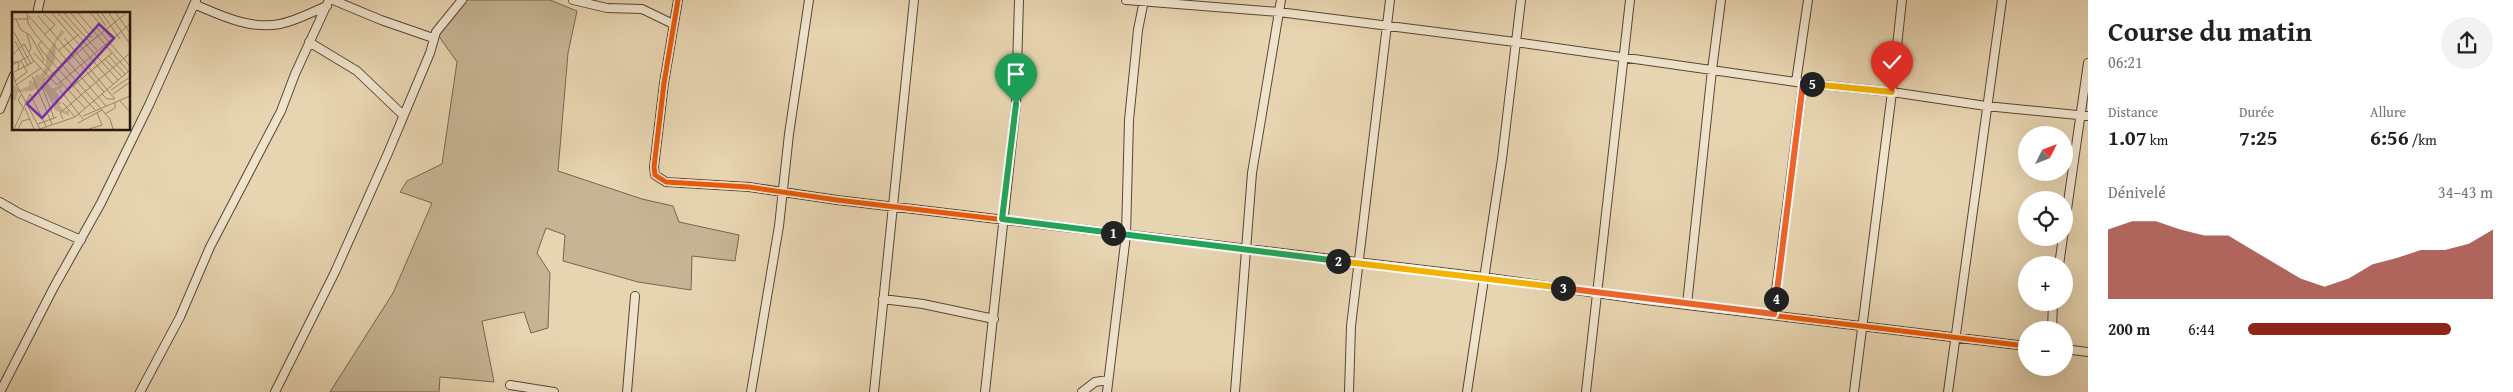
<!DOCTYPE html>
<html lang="fr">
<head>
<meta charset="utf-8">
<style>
  :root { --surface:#fff; --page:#f2f2f2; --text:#202124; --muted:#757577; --accent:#8f2418 }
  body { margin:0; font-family:"Gentium Book Plus",serif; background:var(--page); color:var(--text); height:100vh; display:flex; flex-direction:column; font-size:19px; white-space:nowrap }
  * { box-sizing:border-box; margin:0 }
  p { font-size:16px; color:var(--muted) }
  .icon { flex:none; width:28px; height:28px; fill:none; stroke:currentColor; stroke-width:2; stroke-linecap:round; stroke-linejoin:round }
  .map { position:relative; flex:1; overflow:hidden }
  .side { display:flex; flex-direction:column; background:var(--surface); width:425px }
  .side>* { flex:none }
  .needle { width:32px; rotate:48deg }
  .tools { position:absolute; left:2018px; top:126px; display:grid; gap:10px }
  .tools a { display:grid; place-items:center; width:55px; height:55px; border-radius:50%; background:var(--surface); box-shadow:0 5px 20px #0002; font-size:25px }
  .pin { position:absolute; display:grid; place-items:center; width:42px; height:42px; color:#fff; margin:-51px -21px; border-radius:50% 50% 50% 0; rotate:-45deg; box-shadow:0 0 5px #0007 }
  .pin .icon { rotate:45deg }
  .km { position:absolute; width:25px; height:25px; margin:-12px; border-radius:50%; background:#222; color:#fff; font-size:14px; line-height:25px; text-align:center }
  .round { display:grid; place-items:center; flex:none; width:52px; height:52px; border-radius:26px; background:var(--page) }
  .overview { display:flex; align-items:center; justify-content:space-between; height:85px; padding:0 20px }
  h1 { font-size:28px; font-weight:700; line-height:38px }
  .figures { display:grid; grid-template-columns:repeat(3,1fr); gap:8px; height:85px; padding:5px 20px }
  .figures div { display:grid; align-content:center }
  .figures b { font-size:21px; font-weight:700 }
  .figures small { font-size:14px; font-weight:400 }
  .figures p { font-size:14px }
  .chart { height:140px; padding:10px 20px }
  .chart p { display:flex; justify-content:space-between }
  .chart svg { width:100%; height:90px; margin-top:5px; fill:var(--accent); opacity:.7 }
  ul { padding:0 20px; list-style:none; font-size:16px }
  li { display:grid; grid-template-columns:80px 60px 1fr; align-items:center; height:38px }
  li i { height:12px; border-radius:6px; background:var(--accent) }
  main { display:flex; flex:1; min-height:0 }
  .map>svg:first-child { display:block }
  .green { fill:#c6b494; stroke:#766651 }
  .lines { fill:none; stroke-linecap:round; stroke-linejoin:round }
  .minor-casing { stroke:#574736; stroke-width:10 }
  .minor { stroke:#efe3cc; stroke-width:8 }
  .cycleway-casing { stroke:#efe3cc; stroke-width:8 }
  .cycleway { stroke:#e8590c; stroke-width:5 }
  .split-1-casing { stroke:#fff; stroke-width:10 }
  .split-2-casing { stroke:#fff; stroke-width:10 }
  .split-3-casing { stroke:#fff; stroke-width:10 }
  .split-4-casing { stroke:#fff; stroke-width:10 }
  .split-5-casing { stroke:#fff; stroke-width:10 }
  .split-6-casing { stroke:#fff; stroke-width:10 }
  .split-1 { stroke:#22a559; stroke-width:6 }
  .split-2 { stroke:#22a559; stroke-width:6 }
  .split-3 { stroke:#f5b400; stroke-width:6 }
  .split-4 { stroke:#f0652b; stroke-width:6 }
  .split-5 { stroke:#f0652b; stroke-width:6 }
  .split-6 { stroke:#f5b400; stroke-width:6 }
  .inset-road { fill:none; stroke:#9a896f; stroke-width:1 }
  .view { fill:#7b2cbf; fill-opacity:0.15; stroke:#7b2cbf; stroke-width:2.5 }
  .inset-edge { fill:none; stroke:#27180e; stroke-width:2.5 }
</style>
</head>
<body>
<main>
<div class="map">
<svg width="2088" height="392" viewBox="0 0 2088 392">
  <rect width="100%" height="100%" fill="#e7d4b0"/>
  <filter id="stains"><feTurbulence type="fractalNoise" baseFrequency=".004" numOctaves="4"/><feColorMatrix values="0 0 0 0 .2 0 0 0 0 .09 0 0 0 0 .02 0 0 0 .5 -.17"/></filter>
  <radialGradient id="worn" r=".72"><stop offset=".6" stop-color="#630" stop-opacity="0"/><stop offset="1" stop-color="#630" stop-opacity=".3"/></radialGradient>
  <path class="green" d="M462 0H550L577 11 568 53 558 171 642 199 673 206 679 222 739 235 735 261 692 256 691 290 638 282 563 261 565 235 546 228 537 253 550 273 548 328 531 333 524 312 482 321 494 382 440 377 439 392H330L393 293 432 203 400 192 407 181 442 164 457 62 438 35Z"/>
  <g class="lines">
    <defs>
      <path id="minor" d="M333 0 381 20 433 38
        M573 0 607 8 642 9 673 24
        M678 0 664 83 654 167 655 175 666 182 749 187 837 200 1483 277 1646 300 2026 346
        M1126 0 1279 12 1515 42 1803 83 1892 92 1986 106 2088 116
        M194 4C220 15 250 30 280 24 296 21 312 12 327 6
        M37 14 40 0
        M309 42 357 71 403 115
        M1796 82 1808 0
        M0 109 14 75
        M0 202 19 213 81 240
        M2059 265 2088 63
        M883 299 923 304 994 319
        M1687 304 1712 70 1721 0
        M1773 314 1803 83
        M2052 330 2053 302
        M2064 349 2088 352
        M510 385 554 392
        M0 392 54 287 101 203 149 105 196 0
        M140 392 180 317 210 247 281 111 295 74 329 0
        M275 392 335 272 388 153 430 53 436 32 462 0
        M627 392 635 296
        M751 392 779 226 789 134 809 0
        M874 392 914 0
        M985 392 1016 104 1019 0
        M1082 392 1095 382 1108 380
        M1107 392 1126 235 1129 120 1138 30 1144 0
        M1235 392 1252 173 1281 0
        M1349 392 1351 326 1390 0
        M1467 392 1502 159 1521 0
        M1586 392 1630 0
        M1854 392 1892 92 1902 0
        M1948 392 2002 0"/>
    </defs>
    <use href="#minor" class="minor-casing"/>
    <use href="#minor" class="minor"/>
    <defs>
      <path id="cycleway" d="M678 0 664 83 654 167 655 175 666 182 749 187 837 200 1483 277 1646 300 2026 346"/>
    </defs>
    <use href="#cycleway" class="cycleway-casing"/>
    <use href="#cycleway" class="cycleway"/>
  </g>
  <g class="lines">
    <defs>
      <path id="split-1" d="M1016 104 1002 219 1113 233"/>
      <path id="split-2" d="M1113 233 1338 261"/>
      <path id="split-3" d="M1338 261 1563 288"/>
      <path id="split-4" d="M1563 288 1774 314 1776 299"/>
      <path id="split-5" d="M1776 299 1803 83 1812 84"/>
      <path id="split-6" d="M1812 84 1892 92"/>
    </defs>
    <use href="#split-1" class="split-1-casing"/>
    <use href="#split-2" class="split-2-casing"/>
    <use href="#split-3" class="split-3-casing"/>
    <use href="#split-4" class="split-4-casing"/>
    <use href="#split-5" class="split-5-casing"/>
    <use href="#split-6" class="split-6-casing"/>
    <use href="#split-1" class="split-1"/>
    <use href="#split-2" class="split-2"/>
    <use href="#split-3" class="split-3"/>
    <use href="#split-4" class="split-4"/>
    <use href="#split-5" class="split-5"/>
    <use href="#split-6" class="split-6"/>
  </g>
  <g transform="translate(12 12)">
    <rect width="118" height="118" fill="#e7d4b0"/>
    <path d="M49 18 53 20 44 30 43 48 30 71H35L41 77 50 72V76L43 79 47 83 45 89 50 91 47 93 52 99 57 98V104L43 98 31 74 20 79 6 80 4 88H0V71L7 78 17 74V68L23 71 22 66 25 62 28 64 34 55V44Z" fill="#c6b494"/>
    <path class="inset-road" d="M15 0 16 11 23 22 82 89M39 0 101 72M45 0 106 68M51 0 85 38M58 0 80 26M65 0 116 59M78 0 99 26M84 0 94 14M89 0 108 27M96 0 118 32M103 0 118 21M17 4 94 94M26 4 92 80M0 7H17M4 7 9 18 18 23 32 48 30 50M84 15 118 54M2 20 19 52M15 22 19 36 17 40M32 23 43 13 32 2M52 26 103 87M3 29 16 54M29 30 26 33 30 39 83 98M46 39 67 22M22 41 73 96M0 43 12 32 21 48 45 73 118 12M97 44 113 62M93 47 110 65M0 50H7L6 58M0 53 17 44M0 57 3 70 28 117M2 60 23 49M20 64 40 112M3 69 15 60 9 49M4 73 29 56M48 78 71 107M99 78 118 65M90 82 95 87H103M101 82 118 70M9 83 6 88 12 97M47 86 100 41M107 88 118 100M82 89 98 107 101 117M51 91 63 105M13 96 22 117M93 102 103 96V90M71 104 118 84M42 106 31 77 32 68 113 2M51 107 48 101 118 41M66 111 90 98M26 112 45 105M2 117 18 82 34 114M6 117 10 109 18 107M28 117 63 105 118 58M77 117 90 113 85 101"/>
    <path class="view" d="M87 12 102 26 30 106 15 92Z"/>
    <rect width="118" height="118" class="inset-edge"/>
  </g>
  <rect width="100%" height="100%" filter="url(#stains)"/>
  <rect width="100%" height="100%" fill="url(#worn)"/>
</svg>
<div class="tools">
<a><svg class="needle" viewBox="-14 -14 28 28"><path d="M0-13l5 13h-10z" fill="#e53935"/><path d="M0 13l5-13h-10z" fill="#757577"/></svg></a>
<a><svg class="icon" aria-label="locate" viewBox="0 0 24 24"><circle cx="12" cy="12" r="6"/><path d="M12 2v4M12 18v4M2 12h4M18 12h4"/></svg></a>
<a>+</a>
<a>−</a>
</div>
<div class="pin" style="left:1016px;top:104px;background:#1e9e55"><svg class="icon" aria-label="arrive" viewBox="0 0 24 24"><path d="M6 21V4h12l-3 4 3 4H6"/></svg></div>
<div class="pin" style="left:1892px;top:92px;background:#d93025"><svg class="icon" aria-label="check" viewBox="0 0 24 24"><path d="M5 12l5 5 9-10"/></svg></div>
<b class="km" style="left:1113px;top:233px">1</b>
<b class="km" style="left:1338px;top:261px">2</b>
<b class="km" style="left:1563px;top:288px">3</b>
<b class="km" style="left:1776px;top:299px">4</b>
<b class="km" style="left:1812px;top:84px">5</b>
</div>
<section class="side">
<div class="overview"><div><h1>Course du matin</h1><p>06:21</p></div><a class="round"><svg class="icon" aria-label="share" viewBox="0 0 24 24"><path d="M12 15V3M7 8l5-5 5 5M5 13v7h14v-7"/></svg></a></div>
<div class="figures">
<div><p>Distance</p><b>1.07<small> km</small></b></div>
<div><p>Durée</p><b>7:25</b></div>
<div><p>Allure</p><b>6:56<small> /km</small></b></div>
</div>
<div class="chart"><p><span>Dénivelé</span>34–43 m</p>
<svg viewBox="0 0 160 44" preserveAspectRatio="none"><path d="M0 44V10L10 6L20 6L30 10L40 13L50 13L60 20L70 27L80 34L90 38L100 34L110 27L120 24L130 20L140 20L150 17L160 10V44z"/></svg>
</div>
<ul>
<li><b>200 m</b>6:44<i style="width:83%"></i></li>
</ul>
</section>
</main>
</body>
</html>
